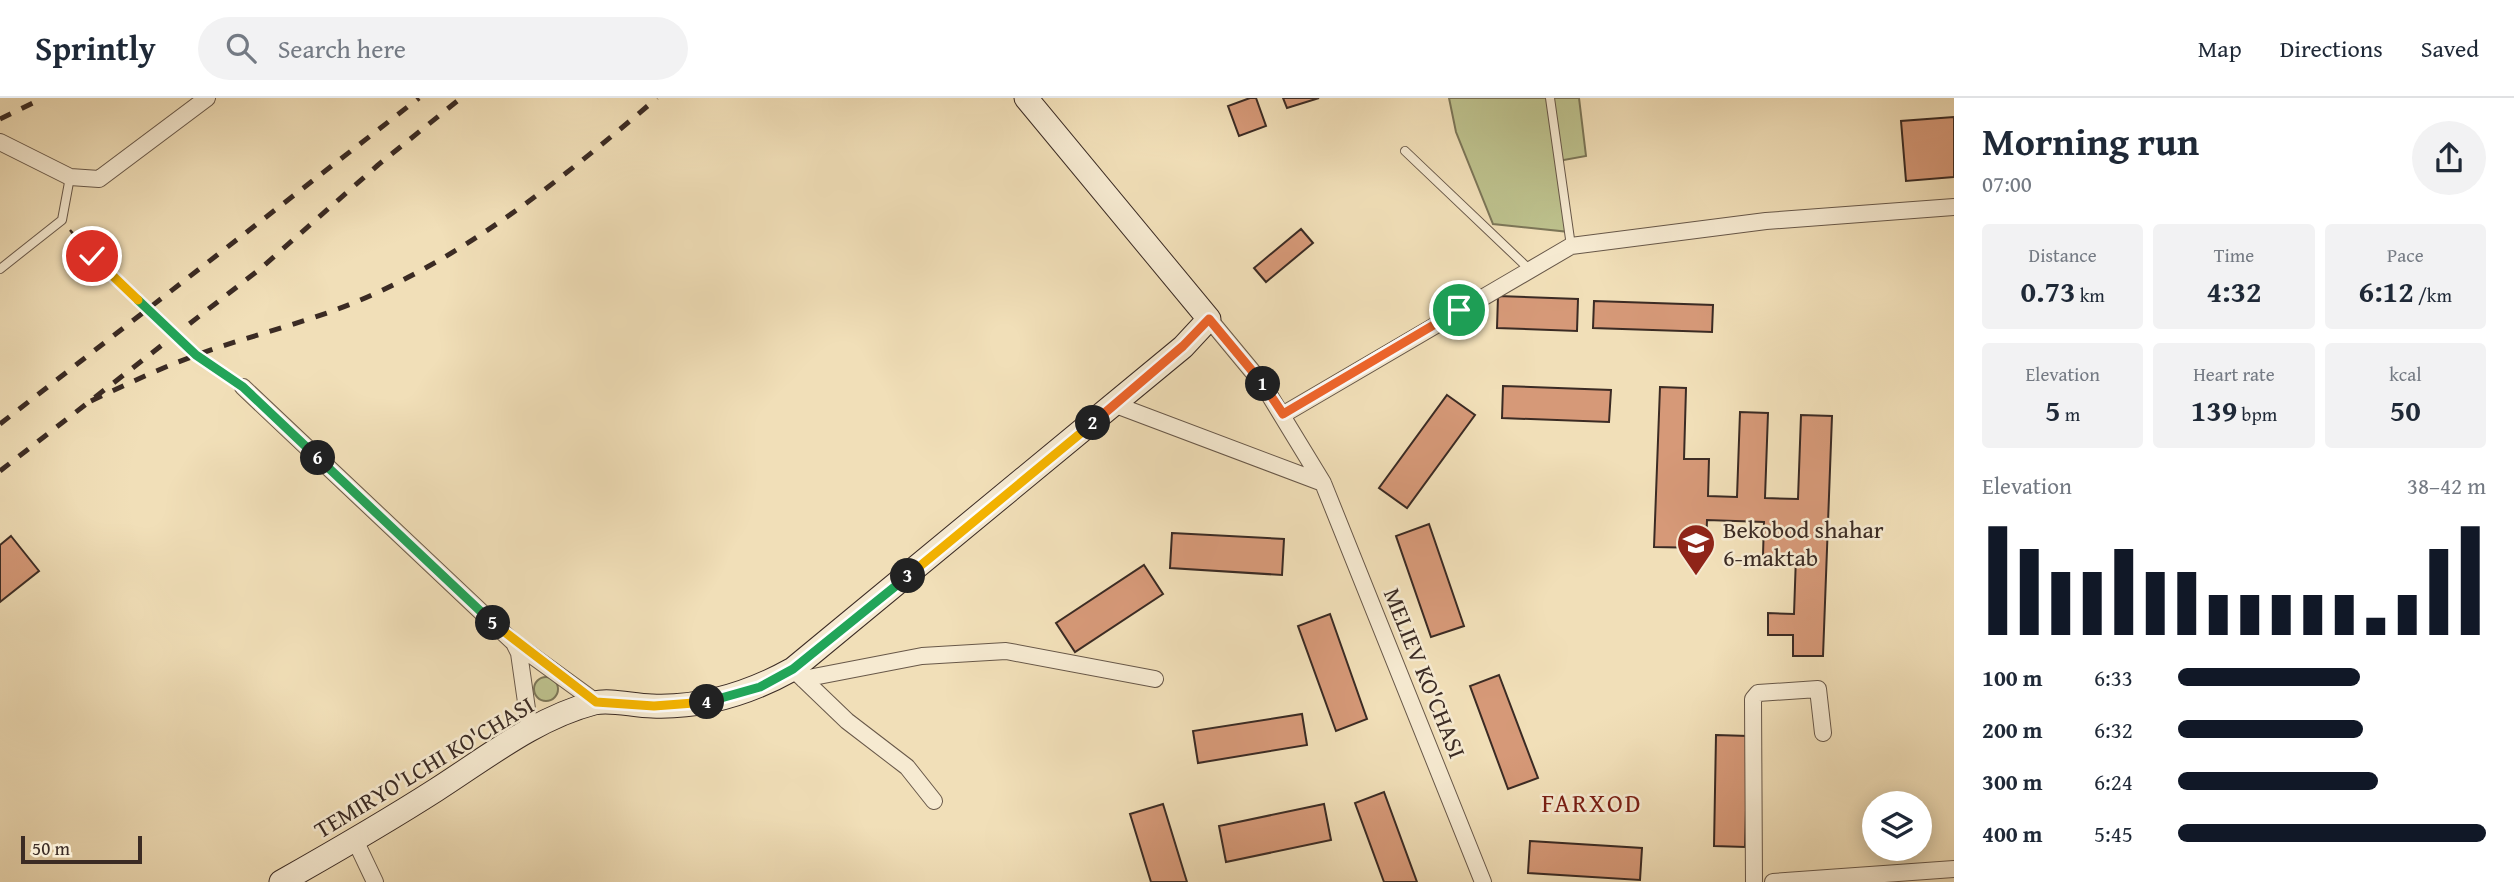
<!DOCTYPE html>
<html lang="en">
<head>
<meta charset="utf-8">
<style>
  :root { --surface:#fff; --page:#f2f2f3; --text:#1f2937; --muted:#747a83; --line:#e0e1e3; --accent:#111827 }
  body { margin:0; font-family:"Gentium Book Plus",serif; background:var(--page); color:var(--text); height:100vh; display:flex; flex-direction:column; font-size:26px; white-space:nowrap }
  * { box-sizing:border-box; margin:0 }
  p { font-size:23px; color:var(--muted) }
  .icon { flex:none; width:38px; height:38px; fill:none; stroke:currentColor; stroke-width:2; stroke-linecap:round; stroke-linejoin:round }
  .map { position:relative; flex:1; overflow:hidden }
  .details { display:flex; flex-direction:column; background:var(--surface); width:560px }
  .details>* { flex:none }
  .controls { position:absolute; left:1862px; top:693px; display:grid; gap:14px }
  .controls a { display:grid; place-items:center; width:70px; height:70px; border-radius:50%; background:var(--surface); box-shadow:0 4px 18px #0003; font-size:35px }
  .scale { position:absolute; left:21px; bottom:18px; width:121px; box-sizing:border-box; padding-left:7px; border:4px solid #3b2b24; border-top:0; font-size:19px; line-height:24px; white-space:nowrap; color:#3b2b24; -webkit-text-stroke:5px #f6ead1; paint-order:stroke }
  .pin { position:absolute; display:grid; place-items:center; width:60px; height:60px; color:#fff; margin:-30px; border:4px solid #fff; border-radius:50%; box-shadow:0 2px 7px #0007 }
  .km { position:absolute; width:35px; height:35px; margin:-18px; border-radius:50%; background:#222; color:#fff; font-size:19px; line-height:35px; text-align:center }
  .round { display:grid; place-items:center; flex:none; width:74px; height:74px; border-radius:37px; background:var(--page) }
  .overview { display:flex; align-items:center; justify-content:space-between; height:119px; padding:0 28px }
  h1 { font-size:38px; font-weight:600; line-height:52px }
  .figures { display:grid; grid-template-columns:repeat(3,1fr); gap:10px; height:119px; padding:7px 28px }
  .figures div { display:grid; align-content:center; border-radius:7px; background:var(--page); text-align:center }
  .figures b { font-size:30px; font-weight:600 }
  .figures small { font-size:19px; font-weight:400 }
  .figures p { font-size:19px }
  .chart { height:196px; padding:14px 28px }
  .chart p { display:flex; justify-content:space-between }
  .chart svg { width:100%; height:126px; margin-top:7px; stroke:var(--accent); stroke-width:6 }
  ul { padding:0 28px; list-style:none; font-size:23px }
  li { display:grid; grid-template-columns:112px 84px 1fr; align-items:center; height:52px }
  li i { height:18px; border-radius:9px; background:var(--accent) }
  header { display:flex; align-items:center; gap:42px; box-sizing:border-box; height:98px; padding:0 35px; background:var(--surface); border-bottom:2px solid var(--line) }
  header strong { font-size:33px }
  nav { display:flex; gap:38px; margin-inline-start:auto; font-size:24px }
  .search { width:490px; height:63px; background:var(--page); display:flex; align-items:center; gap:18px; box-sizing:border-box; padding:0 24px; border-radius:38px; color:var(--muted); font-size:26px }
  main { display:flex; flex:1; min-height:0 }
  .map>svg:first-child { display:block }
  .green { fill:#bdc18d; stroke:#7c7658; stroke-width:2 }
  .building { fill:#d69978; stroke:#3b2b24; stroke-width:2 }
  .lines { fill:none; stroke-linecap:round; stroke-linejoin:round }
  .lane-casing { stroke:#685849; stroke-width:10 }
  .street-casing { stroke:#685849; stroke-width:18 }
  .secondary-casing { stroke:#3b2b24; stroke-width:25 }
  .path { stroke:#3b2b24; stroke-width:2.5; stroke-dasharray:5 3.5; stroke-linecap:butt }
  .lane { stroke:#f6ead1; stroke-width:8 }
  .street { stroke:#f6ead1; stroke-width:16 }
  .secondary { stroke:#f6ead1; stroke-width:23 }
  .rail { stroke:#3b2b24; stroke-width:5; stroke-dasharray:12 12; stroke-linecap:butt }
  .split-1-casing { stroke:#fff; stroke-width:14 }
  .split-2-casing { stroke:#fff; stroke-width:14 }
  .split-3-casing { stroke:#fff; stroke-width:14 }
  .split-4-casing { stroke:#fff; stroke-width:14 }
  .split-5-casing { stroke:#fff; stroke-width:14 }
  .split-6-casing { stroke:#fff; stroke-width:14 }
  .split-7-casing { stroke:#fff; stroke-width:14 }
  .split-8-casing { stroke:#fff; stroke-width:14 }
  .split-1 { stroke:#f0652b; stroke-width:9 }
  .split-2 { stroke:#f0652b; stroke-width:9 }
  .split-3 { stroke:#f5b400; stroke-width:9 }
  .split-4 { stroke:#22a559; stroke-width:9 }
  .split-5 { stroke:#f5b400; stroke-width:9 }
  .split-6 { stroke:#22a559; stroke-width:9 }
  .split-7 { stroke:#22a559; stroke-width:9 }
  .split-8 { stroke:#f5b400; stroke-width:9 }
  .labels { text-anchor:middle; dominant-baseline:central; stroke-width:5; stroke-linejoin:round; paint-order:stroke }
  .poi-label { font-size:24px; fill:#3b2b24; stroke:#f6ead1; text-anchor:start }
  .street-label { font-size:24px; fill:#3b2b24; stroke:#f6ead1 }
  .neighbourhood-label { font-size:26px; letter-spacing:2px; fill:#7a1f14; stroke:#f6ead1 }
</style>
</head>
<body>
<header>
<strong>Sprintly</strong>
<div class="search"><svg class="icon" aria-label="search" viewBox="0 0 24 24"><circle cx="10" cy="10" r="6"/><path d="M15 15l6 6"/></svg>Search here</div>
<nav><a>Map</a><a>Directions</a><a>Saved</a></nav>
</header>
<main>
<div class="map">
<svg width="1954" height="784" viewBox="0 0 1954 784">
  <rect width="100%" height="100%" fill="#f1dfb8"/>
  <filter id="stains"><feTurbulence type="fractalNoise" baseFrequency=".00286" numOctaves="4"/><feColorMatrix values="0 0 0 0 .2 0 0 0 0 .09 0 0 0 0 .02 0 0 0 .5 -.17"/></filter>
  <radialGradient id="worn" r=".72"><stop offset=".6" stop-color="#630" stop-opacity="0"/><stop offset="1" stop-color="#630" stop-opacity=".3"/></radialGradient>
  <path class="green" d="M1449 0H1579L1586 58 1558 63 1570 134 1493 126 1456 34Z
    M534 591a12 12 0 1 1 24 0a12 12 0 1 1-24 0Z"/>
  <path class="building" d="M1250 0H1256L1266 28 1239 38 1228 8Z
    M1283 0H1319L1287 10Z
    M1954 19V79L1906 83 1901 23Z
    M1301 131 1313 145 1266 184 1254 170Z
    M1498 198 1578 201 1577 233 1497 230Z
    M1594 203 1713 207 1712 234 1593 230Z
    M1503 288 1611 292 1609 324 1502 320Z
    M1660 289 1686 290 1684 361H1709L1708 398 1737 399 1740 314 1768 315 1765 400 1798 401 1801 317 1832 318 1823 558H1793V537H1768V515L1794 516 1796 458 1763 457 1764 424 1707 422 1706 450 1654 449Z
    M1447 297 1475 317 1407 410 1379 390Z
    M1429 426 1464 528 1431 539 1396 438Z
    M1172 435 1284 441 1282 477 1170 470Z
    M11 438 39 473 0 504V447Z
    M1144 467 1163 496 1075 554 1056 525Z
    M1330 516 1367 621 1336 633 1298 528Z
    M1499 577 1538 680 1508 691 1470 588Z
    M1302 616 1307 647 1198 665 1193 633Z
    M1716 637 1748 638 1745 749 1714 748Z
    M1384 694 1417 784H1384L1355 705Z
    M1163 706 1187 784H1151L1130 716Z
    M1324 706 1331 742 1226 764 1219 728Z
    M1530 743 1642 750 1640 782 1528 775Z"/>
  <g class="lines">
    <defs>
      <path id="lane" d="M1550 0 1571 148
        M1405 53 1529 171
        M0 171 62 122 70 79"/>
      <path id="street" d="M0 44 70 79 99 81 207 0
        M1209 221 1262 285 1323 385
        M243 289 512 543 596 604
        M1116 307 1323 385 1483 784
        M1284 316 1571 148 1766 123 1954 109
        M514 545 519 555 530 632
        M797 575 847 623 907 669 934 703
        M803 581 922 558 1006 553 1155 581
        M355 742 375 784
        M1754 784 1753 601 1758 595 1818 591 1823 635
        M1773 784 1954 771"/>
      <path id="secondary" d="M281 784C334 754 386 724 436 692 486 660 536 620 594 605 611 601 634 608 652 608 702 610 750 595 793 571L1183 249 1209 221 1026 0"/>
    </defs>
    <use href="#lane" class="lane-casing"/>
    <use href="#street" class="street-casing"/>
    <use href="#secondary" class="secondary-casing"/>
    <path class="path" d="M70 132C116 188 172 241 231 282"/>
    <use href="#lane" class="lane"/>
    <use href="#street" class="street"/>
    <use href="#secondary" class="secondary"/>
    <path class="rail" d="M0 21 43 0
      M91 303C125 287 158 271 194 258 253 236 316 223 374 196 481 147 569 75 657 0
      M0 326 419 0
      M0 373 260 171 378 67 461 0"/>
  </g>
  <g class="lines">
    <defs>
      <path id="split-1" d="M1263 286 1283 316 1459 212"/>
      <path id="split-2" d="M1093 325 1183 248 1209 221 1263 286"/>
      <path id="split-3" d="M908 478 1093 325"/>
      <path id="split-4" d="M707 604 760 589 793 571 908 478"/>
      <path id="split-5" d="M493 525 596 604 654 608 707 604"/>
      <path id="split-6" d="M318 360 493 525"/>
      <path id="split-7" d="M138 202 196 257 243 289 318 360"/>
      <path id="split-8" d="M92 158 138 202"/>
    </defs>
    <use href="#split-1" class="split-1-casing"/>
    <use href="#split-2" class="split-2-casing"/>
    <use href="#split-3" class="split-3-casing"/>
    <use href="#split-4" class="split-4-casing"/>
    <use href="#split-5" class="split-5-casing"/>
    <use href="#split-6" class="split-6-casing"/>
    <use href="#split-7" class="split-7-casing"/>
    <use href="#split-8" class="split-8-casing"/>
    <use href="#split-1" class="split-1"/>
    <use href="#split-2" class="split-2"/>
    <use href="#split-3" class="split-3"/>
    <use href="#split-4" class="split-4"/>
    <use href="#split-5" class="split-5"/>
    <use href="#split-6" class="split-6"/>
    <use href="#split-7" class="split-7"/>
    <use href="#split-8" class="split-8"/>
  </g>
  <defs>
    <symbol id="school-pin" viewBox="-11 -11 22 30"><path d="M0 17L-7.5 6A9.5 9.5 0 1 1 7.5 6Z" fill="#8f2418" stroke="#f6ead1"/><path d="M0-5L7-2L0 1L-7-2ZM-4 1L0 2.5L4 1V4Q0 6-4 4Z" fill="#fff"/></symbol>
  </defs>
  <g fill-rule="evenodd">
    <use href="#school-pin" x="1674" y="423" width="44" height="60"/>
  </g>
  <g class="labels">
    <g class="poi-label">
      <text x="1723" y="431">Bekobod shahar<tspan x="1723" dy="28">6-maktab</tspan></text>
    </g>
    <g class="street-label">
      <text transform="translate(1425 575) rotate(68)">MELIEV KO'CHASI</text>
      <text transform="translate(424 669) rotate(-31)">TEMIRYO'LCHI KO'CHASI</text>
    </g>
    <g class="neighbourhood-label">
      <text x="1592" y="704">FARXOD</text>
    </g>
  </g>
  <rect width="100%" height="100%" filter="url(#stains)"/>
  <rect width="100%" height="100%" fill="url(#worn)"/>
</svg>
<div class="controls">
<a><svg class="icon" aria-label="layers" viewBox="0 0 24 24"><path d="M12 4l9 5-9 5-9-5zM3 14l9 5 9-5"/></svg></a>
</div>
<div class="scale">50 m</div>
<div class="pin" style="left:1459px;top:212px;background:#1e9e55"><svg class="icon" aria-label="arrive" viewBox="0 0 24 24"><path d="M6 21V4h12l-3 4 3 4H6"/></svg></div>
<div class="pin" style="left:92px;top:158px;background:#d93025"><svg class="icon" aria-label="check" viewBox="0 0 24 24"><path d="M5 12l5 5 9-10"/></svg></div>
<b class="km" style="left:1263px;top:286px">1</b>
<b class="km" style="left:1093px;top:325px">2</b>
<b class="km" style="left:908px;top:478px">3</b>
<b class="km" style="left:707px;top:604px">4</b>
<b class="km" style="left:493px;top:525px">5</b>
<b class="km" style="left:318px;top:360px">6</b>
</div>
<section class="details">
<div class="overview"><div><h1>Morning run</h1><p>07:00</p></div><a class="round"><svg class="icon" aria-label="share" viewBox="0 0 24 24"><path d="M12 15V3M7 8l5-5 5 5M5 13v7h14v-7"/></svg></a></div>
<div class="figures">
<div><p>Distance</p><b>0.73<small> km</small></b></div>
<div><p>Time</p><b>4:32</b></div>
<div><p>Pace</p><b>6:12<small> /km</small></b></div>
</div>
<div class="figures">
<div><p>Elevation</p><b>5<small> m</small></b></div>
<div><p>Heart rate</p><b>139<small> bpm</small></b></div>
<div><p>kcal</p><b>50</b></div>
</div>
<div class="chart"><p><span>Elevation</span>38–42 m</p>
<svg viewBox="0 0 160 44" preserveAspectRatio="none"><path d="M5 44V6M15 44V14M25 44V22M35 44V22M45 44V14M55 44V22M65 44V22M75 44V30M85 44V30M95 44V30M105 44V30M115 44V30M125 44V38M135 44V30M145 44V14M155 44V6"/></svg>
</div>
<ul>
<li><b>100 m</b>6:33<i style="width:59%"></i></li>
<li><b>200 m</b>6:32<i style="width:60%"></i></li>
<li><b>300 m</b>6:24<i style="width:65%"></i></li>
<li><b>400 m</b>5:45<i style="width:100%"></i></li>
</ul>
</section>
</main>
</body>
</html>
